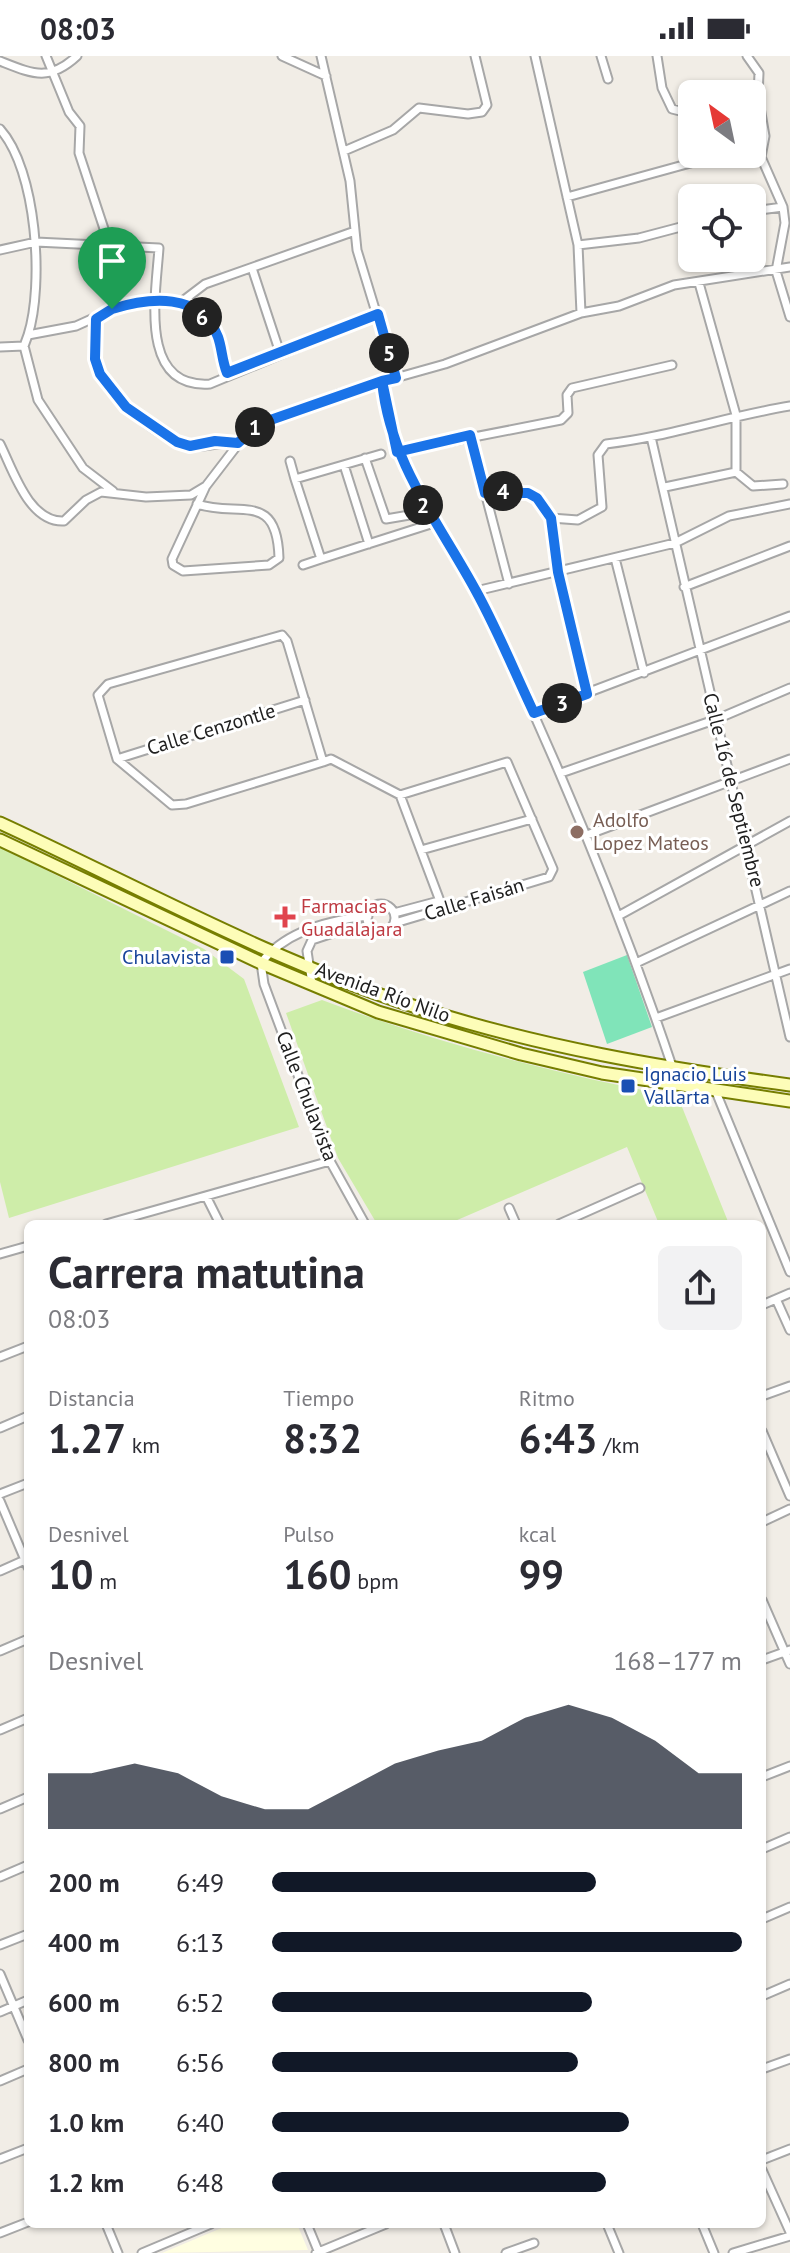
<!DOCTYPE html>
<html lang="es">
<head>
<meta charset="utf-8">
<style>
  :root { --surface:#fff; --page:#f2f2f3; --text:#2b2b33; --muted:#7c7c81; --accent:#111827 }
  body { margin:0; font-family:"PT Sans",sans-serif; background:var(--page); color:var(--text); height:100vh; display:flex; flex-direction:column; font-size:30px; white-space:nowrap }
  * { box-sizing:border-box; margin:0 }
  p { font-size:26px; color:var(--muted) }
  .icon { flex:none; width:44px; height:44px; fill:none; stroke:currentColor; stroke-width:2; stroke-linecap:round; stroke-linejoin:round }
  .map { position:relative; flex:1; overflow:hidden }
  .details { position:absolute; left:24px; top:1164px; width:742px; height:1008px; display:flex; flex-direction:column; background:var(--surface); border-radius:12px; box-shadow:0 2px 6px #0004 }
  .details>* { flex:none }
  .needle { width:52px; rotate:327deg }
  .tools { position:absolute; left:678px; top:24px; display:grid; gap:16px }
  .tools a { display:grid; place-items:center; width:88px; height:88px; border-radius:12px; background:var(--surface); box-shadow:0 2px 6px #0004; font-size:40px }
  .pin { position:absolute; display:grid; place-items:center; width:68px; height:68px; color:#fff; margin:-82px -34px; border-radius:50% 50% 50% 0; rotate:-45deg; box-shadow:0 0 8px #0007 }
  .pin .icon { rotate:45deg }
  .km { position:absolute; width:40px; height:40px; margin:-20px; border-radius:50%; background:#222; color:#fff; font-size:22px; line-height:40px; text-align:center }
  .round { display:grid; place-items:center; flex:none; width:84px; height:84px; border-radius:12px; background:var(--page) }
  .headline { display:flex; align-items:center; justify-content:space-between; height:136px; padding:0 24px }
  h1 { font-size:44px; font-weight:700; line-height:60px }
  .stats { display:grid; grid-template-columns:repeat(3,1fr); gap:12px; height:136px; padding:8px 24px }
  .stats div { display:grid; align-content:center }
  .stats b { font-size:40px; font-weight:700 }
  .stats small { font-size:22px; font-weight:400 }
  .stats p { font-size:22px }
  .chart { height:224px; padding:16px 24px }
  .chart p { display:flex; justify-content:space-between }
  .chart svg { width:100%; height:144px; margin-top:8px; fill:var(--accent); opacity:.7 }
  ul { padding:0 24px; list-style:none; font-size:26px }
  li { display:grid; grid-template-columns:128px 96px 1fr; align-items:center; height:60px }
  li i { height:20px; border-radius:10px; background:var(--accent) }
  .status { display:flex; justify-content:space-between; align-items:center; height:56px; padding:0 40px; background:var(--surface); direction:ltr }
  .status svg { height:22px; fill:currentColor }
  .map>svg:first-child { display:block }
  .education { fill:#fffee1 }
  .grass { fill:#ceeda9 }
  .pitch { fill:#80e4b9 }
  .lines { fill:none; stroke-linecap:round; stroke-linejoin:round }
  .street-casing { stroke:#a7a7a7; stroke-width:11 }
  .secondary-casing { stroke:#767e00; stroke-width:15 }
  .street { stroke:#fff; stroke-width:7 }
  .secondary { stroke:#fdfdb8; stroke-width:11 }
  .route-casing { stroke:#fff; stroke-width:16 }
  .route { stroke:#1a73e8; stroke-width:10 }
  .education-dot { fill:#8d6e63; stroke:#fff; stroke-width:3 }
  .health-dot { fill:#e0444e; stroke:#fff; stroke-width:3 }
  .transit-dot { fill:#1a4fb4; stroke:#fff; stroke-width:3 }
  .labels { text-anchor:middle; dominant-baseline:central; stroke-width:6; stroke-linejoin:round; paint-order:stroke }
  .street-label { font-size:20px; fill:#202020; stroke:#fff }
  .education-label { font-size:20px; fill:#785e54; stroke:#fff; text-anchor:start }
  .health-label { font-size:20px; fill:#be3a42; stroke:#fff; text-anchor:start }
  .transit-label { font-size:20px; fill:#164399; stroke:#fff; text-anchor:end }
</style>
</head>
<body>
<div class="status"><b>08:03</b><svg viewBox="0 0 49 12"><path d="M0 12V9h3v3zM5 12V6h3v6zM10 12V3h3v9zM15 12V0h3v12zM26 1h20v11H26zM47 4h2v5h-2z"/></svg></div>
<div class="map">
<svg width="790" height="2197" viewBox="0 0 790 2197">
  <rect width="100%" height="100%" fill="#f1ede6"/>
  <path class="education" d="M231 2168H297L308 2194 162 2197Z"/>
  <path class="grass" d="M0 791 204 893 244 923 299 1071 9 1162 0 1126Z
    M322 944C439 988 556 1018 678 1041L729 1168H659L627 1091 448 1168H377L338 1102 286 957Z"/>
  <path class="pitch" d="M627 899 652 971 607 988 583 916Z"/>
  <g class="lines">
    <defs>
      <path id="street" d="M46 0 69 56 80 70 79 97 109 188
        M282 0 326 20
        M321 0 350 125 357 194 396 322
        M535 0 578 189 581 257
        M601 0 608 23
        M657 0 662 32 672 53 692 58
        M747 0 759 17 758 40 765 80 761 101 783 151 785 167 776 215 790 261
        M0 5C33 18 49 26 77 0
        M0 73C37 114 44 229 28 279
        M344 95 393 74 419 52 468 58 482 56 487 49 475 0
        M567 141 705 103 761 101
        M752 155 783 151
        M578 189 639 182 692 168
        M0 194 36 186 159 192C156 238 138 333 210 328L378 258
        M252 212 280 297
        M699 227 736 359V416L753 430 783 428
        M180 247 205 228 355 175
        M96 263C95 281 93 301 100 318 111 344 163 385 190 390 202 393 220 385 238 387
        M24 290 38 344 83 412 113 435
        M0 291 24 290 28 279 76 270 118 251 155 242 171 244 192 253 215 275 227 317
        M382 325C391 421 457 494 497 578 564 720 623 864 673 1013
        M470 379 509 528
        M651 381 790 981
        M0 388C13 414 29 467 64 465L86 444 101 436 146 441 191 439 206 430 249 374 338 338 445 308 581 257 619 250 674 229 790 211
        M397 396 561 364 568 357 567 339 572 332 672 309
        M365 402 386 463 427 456
        M290 405 295 423 381 398
        M344 409 369 488
        M295 423 321 503 303 509
        M665 431 736 416
        M485 437H528L537 442 551 462 558 516 587 638
        M197 448C239 462 277 434 279 502L269 509 183 515 173 509 172 503 205 432
        M551 462 578 464 602 451 598 399 606 388C668 381 728 360 790 350
        M615 502 644 617
        M321 503 434 467
        M684 531 790 490
        M476 535 675 487 729 460 790 448
        M534 657 790 560
        M117 703 305 644
        M323 706 287 585 282 579 108 628 98 639 117 703 172 749 186 748 323 706 331 703 400 739 443 853
        M561 717 717 663 790 632
        M587 779 790 703
        M421 794 532 763
        M367 862a14 14 0 1 1 28 0a14 14 0 1 1-28 0Z
        M394 857 439 845
        M620 859 790 765
        M395 867 549 821 553 813 507 706 400 739
        M636 907 790 835
        M312 928 307 895 312 884 342 874 370 870
        M656 962 790 913
        M716 1036 790 1216
        M206 1140 220 1168
        M509 1152 516 1168
        M106 1168 330 1105
        M365 1168 330 1105 264 928 261 907C285 875 330 864 368 860
        M559 1168 640 1132
        M0 1198 28 1190
        M776 1243 790 1274
        M762 1249 790 1237
        M0 1301 28 1290
        M762 1340 790 1330
        M0 1372 28 1360
        M762 1375 790 1440
        M0 1438 28 1427
        M0 1445 28 1511
        M762 1466 790 1453
        M0 1515 27 1503
        M762 1544 790 1608
        M0 1595 28 1583
        M762 1604 790 1594
        M0 1674 28 1662
        M762 1721 790 1710
        M0 1753 28 1741
        M762 1793 790 1781
        M0 1821 28 1809
        M762 1863 790 1851
        M0 1889 28 1878
        M0 1918 28 1984
        M762 1940 790 1928
        M0 1956 28 1944
        M762 2013 790 2003
        M0 2025 28 2013
        M0 2103 28 2092
        M762 2104 790 2093
        M762 2114 790 2176
        M106 2168 118 2197
        M307 2168 319 2197
        M444 2168 455 2197
        M607 2168 619 2197
        M702 2168 714 2197
        M0 2177 28 2166
        M142 2197 211 2168
        M316 2197 386 2168
        M506 2197 534 2187
        M733 2197 790 2180"/>
      <path id="secondary" d="M0 767C137 830 272 905 416 951 539 991 663 1012 790 1029
        M0 784 261 907 378 956 521 998 602 1017 790 1045"/>
    </defs>
    <use href="#street" class="street-casing"/>
    <use href="#secondary" class="secondary-casing"/>
    <use href="#street" class="street"/>
    <use href="#secondary" class="secondary"/>
  </g>
  <g class="lines">
    <defs>
      <path id="route" d="M112 253 96 263 95 303 100 318 126 351 177 386 190 390 215 385 238 387 259 368 382 325C390 407 438 465 476 535 498 575 515 617 534 657L587 638 558 516 551 462 537 442 528 437H485L470 379 397 396 382 325 396 322 378 258 227 317C222 305 222 292 218 281 201 235 148 242 112 253"/>
    </defs>
    <use href="#route" class="route-casing"/>
    <use href="#route" class="route"/>
  </g>
  <circle class="education-dot" cx="577" cy="776" r="8"/>
  <path class="health-dot" d="M281 849h8v8h8v8h-8v8h-8v-8h-8v-8h8z"/>
  <g class="transit-dot">
    <rect x="219" y="893" width="16" height="16" rx="4"/>
    <rect x="620" y="1022" width="16" height="16" rx="4"/>
  </g>
  <g class="labels">
    <g class="street-label">
      <text transform="translate(211 673) rotate(-17)">Calle Cenzontle</text>
      <text transform="translate(734 734) rotate(76)">Calle 16 de Septiembre</text>
      <text transform="translate(474 843) rotate(-17)">Calle Faisán</text>
      <text transform="translate(383 936) rotate(20)">Avenida Río Nilo</text>
      <text transform="translate(307 1040) rotate(69)">Calle Chulavista</text>
    </g>
    <g class="education-label">
      <text x="593" y="764">Adolfo<tspan x="593" dy="23">Lopez Mateos</tspan></text>
    </g>
    <g class="health-label">
      <text x="301" y="850">Farmacias<tspan x="301" dy="23">Guadalajara</tspan></text>
    </g>
    <g class="transit-label">
      <text x="211" y="901">Chulavista</text>
      <text x="644" y="1018" text-anchor="start">Ignacio Luis<tspan x="644" dy="23">Vallarta</tspan></text>
    </g>
  </g>
</svg>
<div class="tools">
<a><svg class="needle" viewBox="-14 -14 28 28"><path d="M0-13l5 13h-10z" fill="#e53935"/><path d="M0 13l5-13h-10z" fill="#7c7c81"/></svg></a>
<a><svg class="icon" aria-label="locate" viewBox="0 0 24 24"><circle cx="12" cy="12" r="6"/><path d="M12 2v4M12 18v4M2 12h4M18 12h4"/></svg></a>
</div>
<div class="pin" style="left:112px;top:253px;background:#1e9e55"><svg class="icon" aria-label="arrive" viewBox="0 0 24 24"><path d="M6 21V4h12l-3 4 3 4H6"/></svg></div>
<b class="km" style="left:255px;top:371px">1</b>
<b class="km" style="left:423px;top:449px">2</b>
<b class="km" style="left:562px;top:647px">3</b>
<b class="km" style="left:503px;top:435px">4</b>
<b class="km" style="left:389px;top:297px">5</b>
<b class="km" style="left:202px;top:261px">6</b>
<section class="details">
<div class="headline"><div><h1>Carrera matutina</h1><p>08:03</p></div><a class="round"><svg class="icon" aria-label="share" viewBox="0 0 24 24"><path d="M12 15V3M7 8l5-5 5 5M5 13v7h14v-7"/></svg></a></div>
<div class="stats">
<div><p>Distancia</p><b>1.27<small> km</small></b></div>
<div><p>Tiempo</p><b>8:32</b></div>
<div><p>Ritmo</p><b>6:43<small> /km</small></b></div>
</div>
<div class="stats">
<div><p>Desnivel</p><b>10<small> m</small></b></div>
<div><p>Pulso</p><b>160<small> bpm</small></b></div>
<div><p>kcal</p><b>99</b></div>
</div>
<div class="chart"><p><span>Desnivel</span>168–177 m</p>
<svg viewBox="0 0 160 44" preserveAspectRatio="none"><path d="M0 44V27L10 27L20 24L30 27L40 34L50 38L60 38L70 31L80 24L90 20L100 17L110 10L120 6L130 10L140 17L150 27L160 27V44z"/></svg>
</div>
<ul>
<li><b>200 m</b>6:49<i style="width:69%"></i></li>
<li><b>400 m</b>6:13<i style="width:100%"></i></li>
<li><b>600 m</b>6:52<i style="width:68%"></i></li>
<li><b>800 m</b>6:56<i style="width:65%"></i></li>
<li><b>1.0 km</b>6:40<i style="width:76%"></i></li>
<li><b>1.2 km</b>6:48<i style="width:71%"></i></li>
</ul>
</section>
</div>
</body>
</html>
